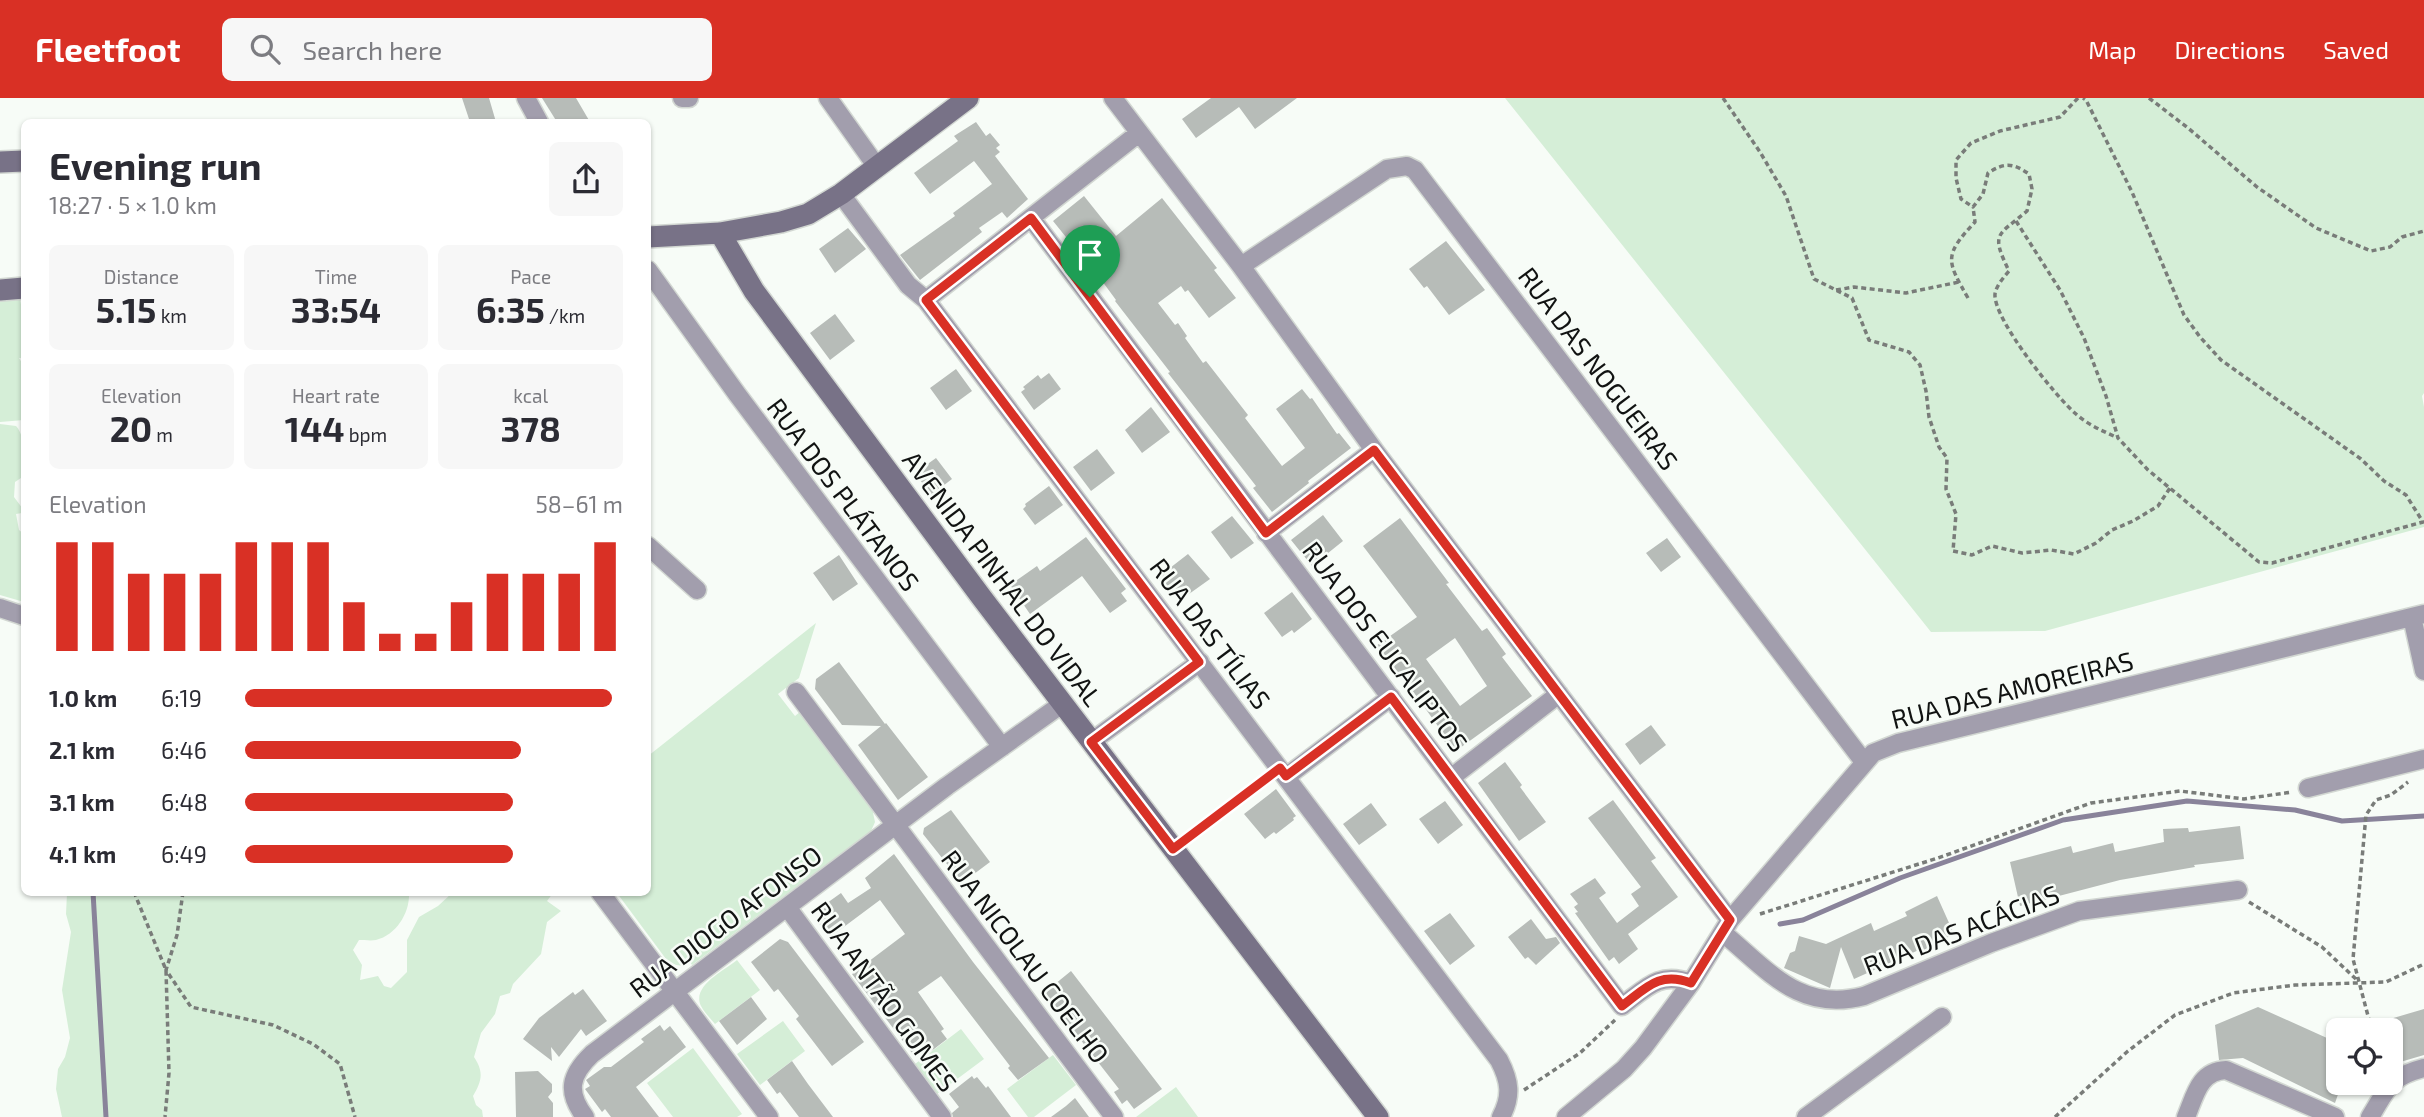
<!DOCTYPE html>
<html lang="en">
<head>
<meta charset="utf-8">
<style>
  :root { --surface:#fff; --page:#f7f7f7; --text:#2b2b33; --muted:#7c7c81; --accent:#d93025 }
  body { margin:0; font-family:"Exo 2",sans-serif; background:var(--page); color:var(--text); height:100vh; display:flex; flex-direction:column; font-size:26px; white-space:nowrap }
  * { box-sizing:border-box; margin:0 }
  p { font-size:23px; color:var(--muted) }
  .icon { flex:none; width:38px; height:38px; fill:none; stroke:currentColor; stroke-width:2; stroke-linecap:round; stroke-linejoin:round }
  .map { position:relative; flex:1; overflow:hidden }
  .sheet { position:absolute; left:21px; top:21px; width:630px; height:777px; display:flex; flex-direction:column; background:var(--surface); border-radius:10px; box-shadow:0 2px 5px #0004 }
  .sheet>* { flex:none }
  .controls { position:absolute; left:2326px; top:920px; display:grid; gap:14px }
  .controls a { display:grid; place-items:center; width:77px; height:77px; border-radius:10px; background:var(--surface); box-shadow:0 2px 5px #0004; font-size:35px }
  .pin { position:absolute; display:grid; place-items:center; width:60px; height:60px; color:#fff; margin:-72px -30px; border-radius:50% 50% 50% 0; rotate:-45deg; box-shadow:0 0 7px #0007 }
  .pin .icon { rotate:45deg }
  .round { display:grid; place-items:center; flex:none; width:74px; height:74px; border-radius:10px; background:var(--page) }
  .overview { display:flex; align-items:center; justify-content:space-between; height:119px; padding:0 28px }
  h1 { font-size:38px; font-weight:700; line-height:52px }
  .figures { display:grid; grid-template-columns:repeat(3,1fr); gap:10px; height:119px; padding:7px 28px }
  .figures div { display:grid; align-content:center; border-radius:10px; background:var(--page); text-align:center }
  .figures b { font-size:35px; font-weight:700 }
  .figures small { font-size:19px; font-weight:400 }
  .figures p { font-size:19px }
  .chart { height:196px; padding:14px 28px }
  .chart p { display:flex; justify-content:space-between }
  .chart svg { width:100%; height:126px; margin-top:7px; stroke:var(--accent); stroke-width:6 }
  ul { padding:0 28px; list-style:none; font-size:23px }
  li { display:grid; grid-template-columns:112px 84px 1fr; align-items:center; height:52px }
  li i { height:18px; border-radius:9px; background:var(--accent) }
  header { display:flex; align-items:center; gap:42px; box-sizing:border-box; height:98px; padding:0 35px; background:var(--accent); color:#fff }
  header strong { font-size:33px }
  nav { display:flex; gap:38px; margin-inline-start:auto; font-size:24px }
  .search { width:490px; height:63px; background:var(--page); display:flex; align-items:center; gap:18px; box-sizing:border-box; padding:0 24px; border-radius:10px; color:var(--muted); font-size:26px }
  .map>svg:first-child { display:block }
  .green { fill:#d5eed7 }
  .lines { fill:none; stroke-linecap:round; stroke-linejoin:round }
  .stream { stroke:#89839a; stroke-width:5 }
  .building { fill:#b7bcb8; fill-rule:evenodd }
  .street-casing { stroke:#d2d7d2; stroke-width:21 }
  .secondary-casing { stroke:#d2d7d2; stroke-width:24 }
  .path { stroke:#797c79; stroke-width:3.5; stroke-dasharray:5 3.5; stroke-linecap:butt }
  .street { stroke:#a29ead; stroke-width:18 }
  .secondary { stroke:#787287; stroke-width:21 }
  .route-casing { stroke:#fff; stroke-width:14 }
  .route { stroke:#d93025; stroke-width:9 }
  .labels { text-anchor:middle; dominant-baseline:central; stroke-width:5; stroke-linejoin:round; paint-order:stroke }
  .street-label { font-size:26px; fill:#111312; stroke:#f7fcf7 }
</style>
</head>
<body>
<header>
<strong>Fleetfoot</strong>
<div class="search"><svg class="icon" aria-label="search" viewBox="0 0 24 24"><circle cx="10" cy="10" r="6"/><path d="M15 15l6 6"/></svg>Search here</div>
<nav><a>Map</a><a>Directions</a><a>Saved</a></nav>
</header>
<div class="map">
<svg width="2424" height="1019" viewBox="0 0 2424 1019">
  <rect width="100%" height="100%" fill="#f7fcf7"/>
  <path class="green" d="M1505 0H2424V295L2422 298 2424 309V429L2045 533 1931 534Z
    M20 200 24 225V265L22 260H19L24 268V322L0 324V202Z
    M0 326 16 328C27 340 24 365 21 380L15 384 14 399 23 411 22 415 16 416 19 432 24 436V504L0 497Z
    M816 525 799 580 778 596 795 618 801 613 872 710 875 724 871 733 692 867 690 864C682 870 673 868 666 861L617 795 648 794V658Z
    M67 795H409C410 814 397 837 376 842 371 843 364 842 359 842L353 852 362 867 360 882 378 878 384 888 391 890 407 874V842L419 819 438 808 452 795H553L547 803 561 813 547 824 541 856 513 886 510 895 500 898 495 916 481 935 474 959C484 974 482 983 473 998L476 1007 482 1012 483 1019H62L56 991 58 971 65 959 70 940 62 892 71 834 66 816Z
    M737 862 760 892 715 926C710 920 704 914 701 908 691 888 725 872 737 862Z
    M783 923 805 953 760 987 737 956Z
    M961 931 984 961 937 996 915 966Z
    M693 950 742 1016 737 1019H673L647 985Z
    M1053 957 1076 987 1034 1019H1028L1007 991Z
    M1176 989 1198 1019H1136Z"/>
  <g class="lines">
    <path class="stream" d="M93 794 106 1019
      M1780 826 1803 822 1900 780 2063 722 2187 703 2295 712 2342 723 2424 718"/>
  </g>
  <path class="building" d="M462 0H489L496 24H470Z
    M542 0H576L590 24H557Z
    M1211 0H1297L1255 31 1239 9 1196 40 1182 21Z
    M976 24 986 38 990 35 1000 47 996 50 1000 54 995 58 1028 101 1007 120 1002 114 979 130 982 134 920 182 900 157 955 118 953 115 992 86 974 63 930 96 914 75 958 43 954 38Z
    M1084 98 1116 138 1162 100 1217 170 1214 172 1236 200 1209 220 1188 192 1185 194 1181 188 1158 205 1175 227 1178 225 1187 238 1185 240 1203 265 1206 263 1248 317 1245 320 1282 368 1305 350 1276 311 1302 291 1310 301 1312 300 1337 336 1339 335 1351 350 1308 383 1309 385 1272 414 1253 390 1256 388 1168 275 1170 274 1115 203 1116 202 1080 153 1078 154 1053 123Z
    M848 130 866 151 835 175 819 151Z
    M1446 143 1485 192 1449 217 1427 188 1424 190 1409 171Z
    M835 216 855 243 830 262 810 235Z
    M956 271 972 293 946 312 930 290Z
    M1049 275 1061 291 1034 312 1021 294 1025 291 1023 289 1038 277 1041 281Z
    M1151 309 1170 334 1142 355 1125 332Z
    M1097 351 1115 375 1091 393 1073 369Z
    M936 360 952 381 931 397 915 375Z
    M1049 388 1063 407 1035 427 1023 411 1026 408 1025 406Z
    M1323 417 1343 443 1312 468 1291 442Z
    M1232 418 1254 445 1231 461 1211 434Z
    M1400 420 1449 485 1446 486 1482 533 1487 530 1506 556 1502 559 1532 598 1453 655 1437 633 1440 631 1402 578 1399 580 1376 548 1417 519 1363 448ZM1455 540 1487 588 1460 608 1426 561Z
    M1086 439 1126 491 1121 495 1127 503 1110 515 1082 478 1030 516 1010 487 1037 468 1040 473Z
    M1667 440 1681 459 1661 474 1646 455Z
    M1188 456 1210 481 1182 501 1171 489 1166 492 1157 480Z
    M839 457 858 486 833 503 813 475Z
    M1292 494 1312 521 1294 535 1292 532 1282 539 1264 515Z
    M839 564 885 626 886 625 928 679 898 702 858 647 881 628 842 627 815 591 816 581Z
    M1651 627 1666 647 1640 667 1625 646Z
    M1505 664 1522 687 1520 689 1546 724 1519 743 1478 685Z
    M1276 691 1296 718 1293 720 1294 722 1276 736 1274 734 1265 741 1244 716Z
    M1613 702 1656 760 1651 763 1678 799 1628 836 1638 851 1619 866 1614 859 1609 863 1575 815 1578 814 1574 809 1578 806 1570 796 1595 780 1606 795 1599 800 1617 825 1639 808 1631 796 1641 789 1588 720Z
    M1445 703 1463 727 1438 746 1419 721Z
    M1371 705 1387 727 1359 747 1343 726Z
    M951 712 990 764 962 785 923 736 924 730Z
    M2240 728 2244 761 2194 767 2195 769 2120 782 2020 808 2010 764 2071 748 2073 755 2113 745 2115 754 2164 744 2163 731 2188 730 2189 734Z
    M894 756 973 864 1049 960 1018 982 1008 970 1010 968 941 878 918 894 944 931 941 933 947 941 921 961 915 953 912 955 852 876 905 836 880 802 829 840 818 824 820 810 841 795 848 805 871 790 865 780Z
    M1937 798 1954 836 1922 853 1921 851 1854 881 1841 849 1830 890 1784 870 1790 855 1795 853 1799 838 1826 846 1871 825 1874 833 1907 818 1905 814Z
    M1450 815 1475 848 1450 867 1424 833Z
    M1531 821 1546 841 1556 839 1560 845 1536 867 1528 859 1525 861 1508 839Z
    M780 841 788 844 864 944 832 968 796 921 799 918 778 891 774 894 751 864Z
    M1071 873 1162 991 1134 1011 1127 1002 1122 1006 1114 994 1119 991 1044 895Z
    M583 891 607 923 586 938 581 931 559 959 551 949 552 963 523 941 539 920 573 894 575 897Z
    M751 899 767 921 737 947 719 923Z
    M2258 909 2338 945V985H2342L2335 1005 2243 960 2219 962 2215 927Z
    M2424 911V957L2390 967V921Z
    M660 927 664 933 670 928 686 949 636 989 659 1019H611L605 1011 602 1014 585 991 590 988 586 982 604 969H611L644 944 641 941Z
    M792 963 808 986 833 1019H799L780 994 777 996 767 982Z
    M538 973 552 986V994L548 999 553 1005V1019H516L515 974Z
    M972 978 974 981 977 979 986 990 988 988 1011 1019H953L952 1015 959 1009 949 996Z
    M1075 1000 1089 1019H1051L1066 1008Z"/>
  <g class="lines">
    <defs>
      <path id="street" d="M526 0 539 24
        M682 0H689
        M828 0 877 69
        M1113 0 1241 168 1374 352 1730 822
        M841 96 908 187 926 202 1499 962C1510 983 1512 998 1501 1019
        M1031 120 1622 908C1646 890 1659 873 1691 885
        M1241 168 1387 71 1407 68 1415 72 1864 664
        M648 172 737 296 1002 649
        M926 202 1139 35
        M1266 435 1374 352
        M648 448 697 492
        M0 510 24 518
        M2412 519 2424 573
        M796 594 1114 1019
        M1091 644 1200 564
        M1286 679 1391 599
        M1452 679 1559 596
        M2308 690 2424 661
        M600 794 769 1019
        M787 809 942 1019
        M1723 835C1769 873 1800 915 1864 898L1991 845 2079 813 2238 792
        M585 1019C566 994 570 977 592 956L947 688 1062 606
        M1566 1019 1624 971 1643 950 1691 885 1730 822 1873 655 1898 645 2424 516
        M1806 1019 1942 919
        M2186 1019C2195 998 2199 973 2226 972L2335 1019
        M2370 1019C2388 990 2389 979 2424 970"/>
      <path id="secondary" d="M0 64 24 63
        M720 135 754 193 982 500 1378 1019
        M648 139 720 135 781 124 808 116 841 96 968 0
        M0 192 24 190"/>
    </defs>
    <use href="#street" class="street-casing"/>
    <use href="#secondary" class="secondary-casing"/>
    <path class="path" d="M1723 0 1760 54 1786 98 1814 181 1852 200 1869 242 1909 254 1920 267 1926 293 1929 319 1939 349 1947 360 1946 391 1956 416 1953 453 1972 457 1992 448 2022 455 2051 452 2074 456 2096 445 2112 432 2133 423 2158 408 2170 390
      M2078 0 2060 19 2000 33 1971 45 1956 62V80L1961 101 1973 109 1983 96 1988 75C2005 64 2013 65 2029 76L2032 91 2027 113C1998 138 1990 134 2009 173 2004 179 1996 188 1995 196 1993 221 2056 299 2076 316 2088 327 2103 333 2118 340
      M2149 0 2188 30 2257 89 2316 130 2371 153 2390 149 2402 139 2424 133
      M2016 123 2060 192 2084 240 2106 298 2118 340 2148 372 2259 464 2272 465 2423 424 2406 397 2384 383 2361 361 2221 262 2200 239 2184 217 2132 94 2086 2 2083 0
      M1836 192 1854 189 1906 195 1959 184
      M1968 200C1947 163 1943 158 1975 124L1973 109
      M1186 740 1267 679
      M134 794 166 872 169 975 165 1019
      M183 794 177 837 166 872 191 909 273 927 313 946 340 966 355 1019
      M2249 804 2322 849 2358 883
      M1760 816 1938 760 2091 705 2180 693 2244 701 2292 694
      M2372 933 2353 861 2366 717 2376 702 2391 697 2408 684
      M1524 992 1580 955 1615 922
      M2055 1019 2128 953 2175 917 2233 895 2295 887 2386 884 2424 866"/>
    <use href="#street" class="street"/>
    <use href="#secondary" class="secondary"/>
  </g>
  <g class="lines">
    <defs>
      <path id="route" d="M1031 120 1266 435 1374 352 1730 822 1691 885C1659 873 1646 890 1622 908L1391 599 1286 678 1280 670 1173 751 1091 644 1199 564 926 202Z"/>
    </defs>
    <use href="#route" class="route-casing"/>
    <use href="#route" class="route"/>
  </g>
  <g class="labels">
    <g class="street-label">
      <text transform="translate(1599 270) rotate(53)">RUA DAS NOGUEIRAS</text>
      <text transform="translate(844 396) rotate(53)">RUA DOS PLÁTANOS</text>
      <text transform="translate(1003 480) rotate(53)">AVENIDA PINHAL DO VIDAL</text>
      <text transform="translate(1211 535) rotate(53)">RUA DAS TÍLIAS</text>
      <text transform="translate(1386 548) rotate(53)">RUA DOS EUCALIPTOS</text>
      <text transform="translate(2012 591) rotate(-14)">RUA DAS AMOREIRAS</text>
      <text transform="translate(725 823) rotate(-37)">RUA DIOGO AFONSO</text>
      <text transform="translate(1961 831) rotate(-21)">RUA DAS ACÁCIAS</text>
      <text transform="translate(1026 858) rotate(53)">RUA NICOLAU COELHO</text>
      <text transform="translate(885 898) rotate(54)">RUA ANTÃO GOMES</text>
    </g>
  </g>
</svg>
<div class="controls">
<a><svg class="icon" aria-label="locate" viewBox="0 0 24 24"><circle cx="12" cy="12" r="6"/><path d="M12 2v4M12 18v4M2 12h4M18 12h4"/></svg></a>
</div>
<div class="pin" style="left:1090px;top:199px;background:#1e9e55"><svg class="icon" aria-label="arrive" viewBox="0 0 24 24"><path d="M6 21V4h12l-3 4 3 4H6"/></svg></div>
<section class="sheet">
<div class="overview"><div><h1>Evening run</h1><p>18:27 · 5 × 1.0 km</p></div><a class="round"><svg class="icon" aria-label="share" viewBox="0 0 24 24"><path d="M12 15V3M7 8l5-5 5 5M5 13v7h14v-7"/></svg></a></div>
<div class="figures">
<div><p>Distance</p><b>5.15<small> km</small></b></div>
<div><p>Time</p><b>33:54</b></div>
<div><p>Pace</p><b>6:35<small> /km</small></b></div>
</div>
<div class="figures">
<div><p>Elevation</p><b>20<small> m</small></b></div>
<div><p>Heart rate</p><b>144<small> bpm</small></b></div>
<div><p>kcal</p><b>378</b></div>
</div>
<div class="chart"><p><span>Elevation</span>58–61 m</p>
<svg viewBox="0 0 160 44" preserveAspectRatio="none"><path d="M5 44V6M15 44V6M25 44V17M35 44V17M45 44V17M55 44V6M65 44V6M75 44V6M85 44V27M95 44V38M105 44V38M115 44V27M125 44V17M135 44V17M145 44V17M155 44V6"/></svg>
</div>
<ul>
<li><b>1.0 km</b>6:19<i style="width:97%"></i></li>
<li><b>2.1 km</b>6:46<i style="width:73%"></i></li>
<li><b>3.1 km</b>6:48<i style="width:71%"></i></li>
<li><b>4.1 km</b>6:49<i style="width:71%"></i></li>
</ul>
</section>
</div>
</body>
</html>
